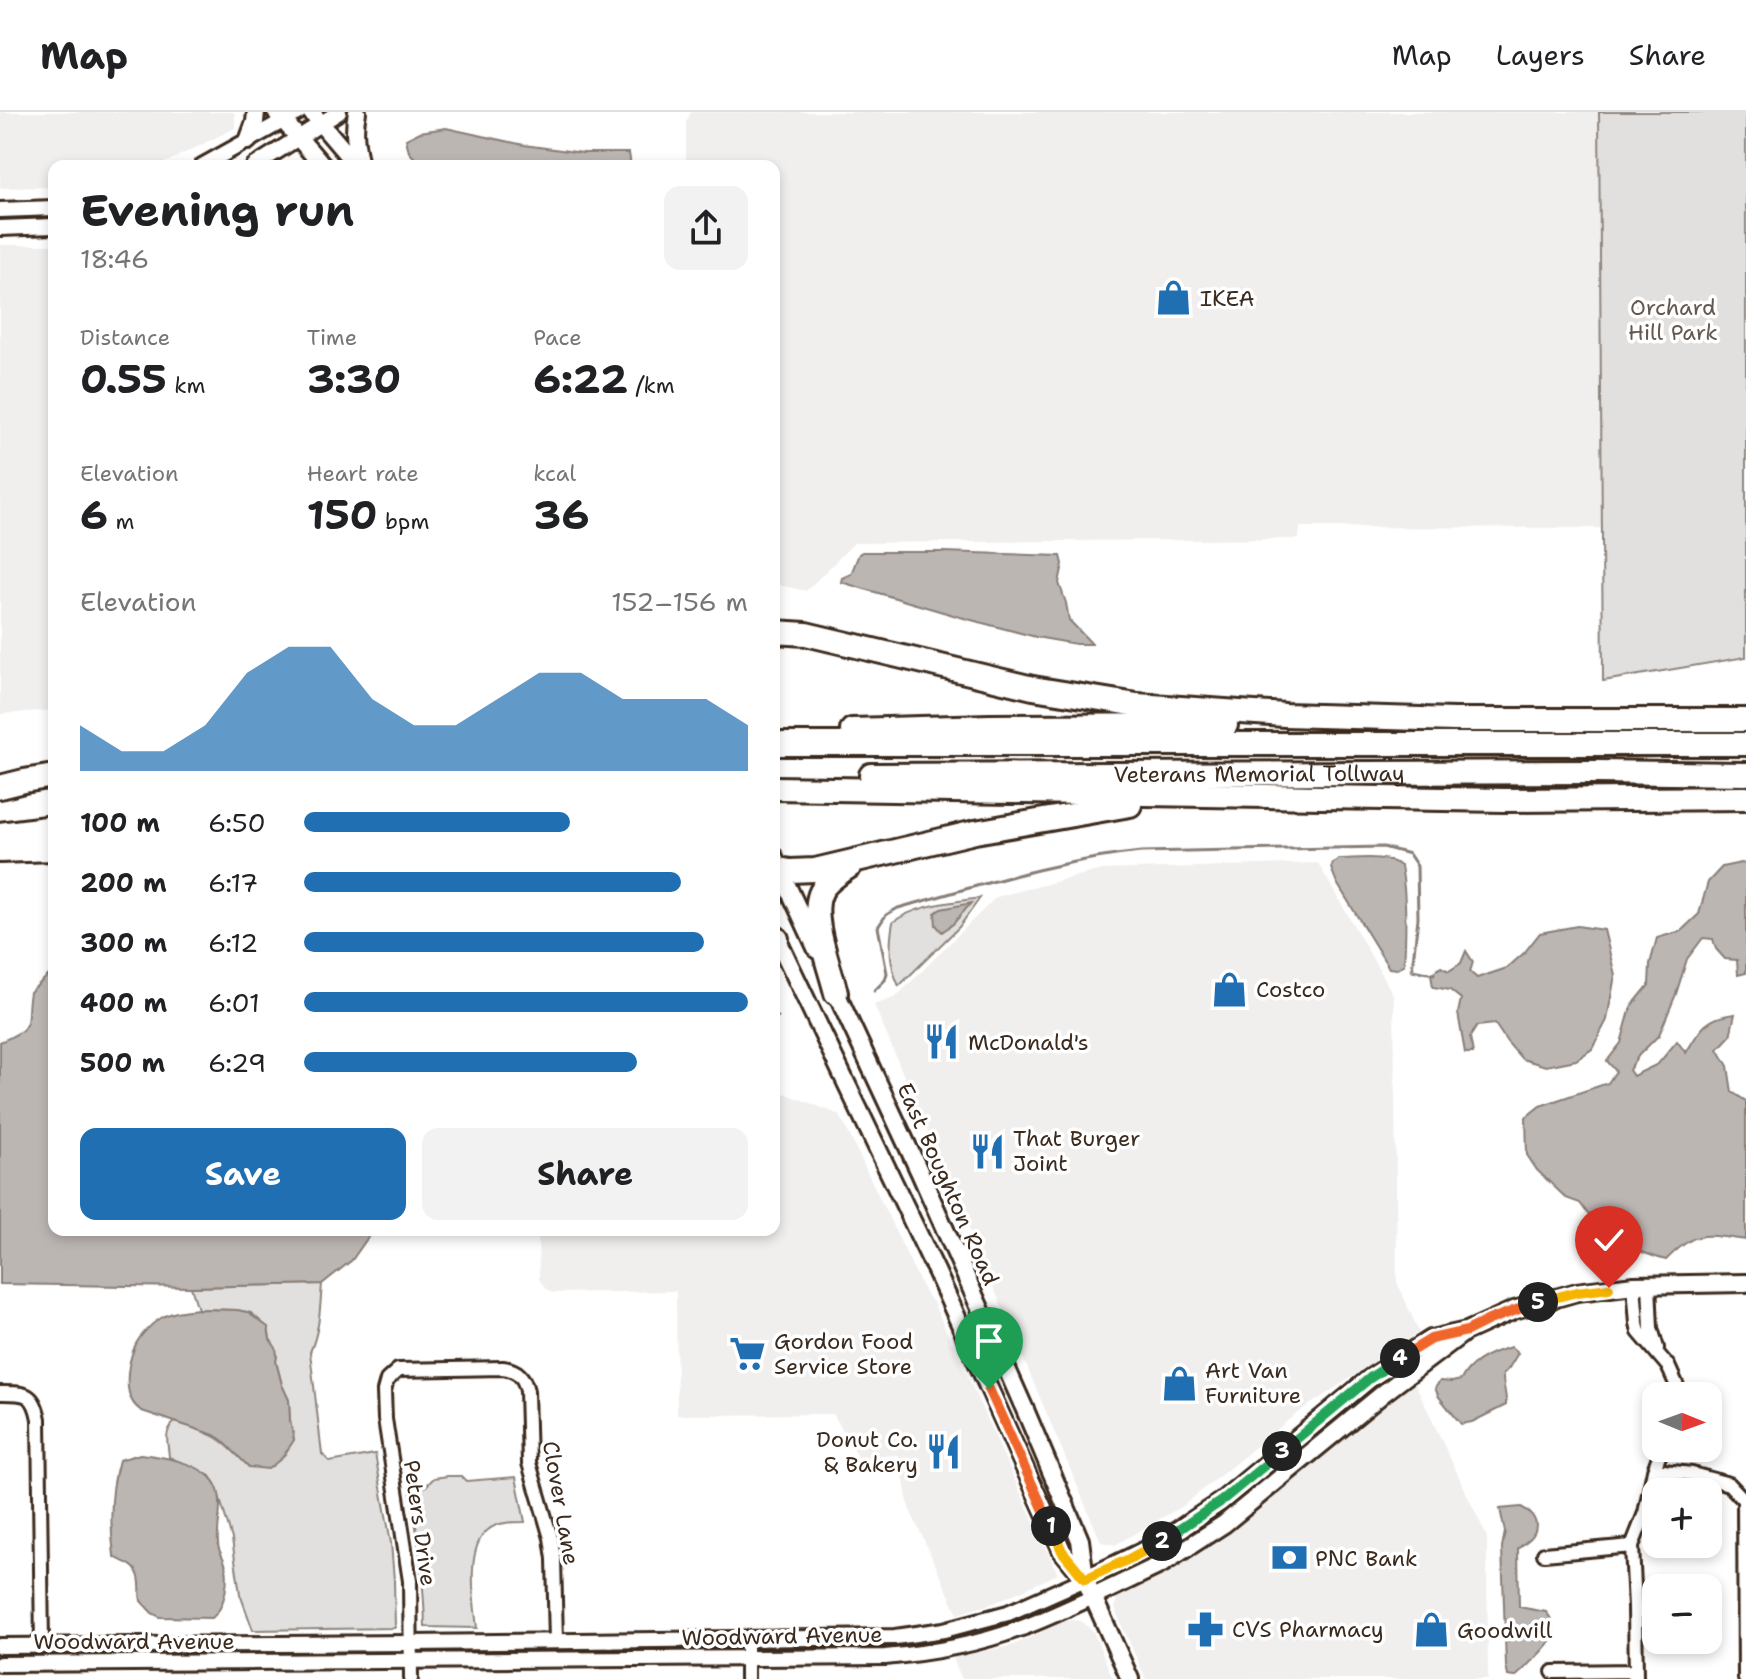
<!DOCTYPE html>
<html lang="en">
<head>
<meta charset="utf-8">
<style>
  :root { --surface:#fff; --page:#f2f2f2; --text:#202124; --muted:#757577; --line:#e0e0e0; --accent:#1f6fb2 }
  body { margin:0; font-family:"Shantell Sans",sans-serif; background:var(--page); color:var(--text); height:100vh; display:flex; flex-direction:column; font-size:30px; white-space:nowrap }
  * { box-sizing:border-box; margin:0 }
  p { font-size:26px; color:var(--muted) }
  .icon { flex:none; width:44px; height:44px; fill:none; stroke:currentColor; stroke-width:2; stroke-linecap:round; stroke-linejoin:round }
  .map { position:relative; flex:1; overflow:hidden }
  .panel { position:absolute; left:48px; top:48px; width:732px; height:1076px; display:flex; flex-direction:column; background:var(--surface); border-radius:16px; box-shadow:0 4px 12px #0003 }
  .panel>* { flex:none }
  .needle { width:52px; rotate:91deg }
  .fabs { position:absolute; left:1642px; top:1270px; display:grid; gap:16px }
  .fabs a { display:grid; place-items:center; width:80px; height:80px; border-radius:16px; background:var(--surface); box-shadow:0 4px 12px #0003; font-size:40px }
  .pin { position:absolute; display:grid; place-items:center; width:68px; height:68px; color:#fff; margin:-82px -34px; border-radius:50% 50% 50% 0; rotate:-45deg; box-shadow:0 0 8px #0007 }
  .pin .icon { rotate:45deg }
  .km { position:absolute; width:40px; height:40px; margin:-20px; border-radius:50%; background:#222; color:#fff; font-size:22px; line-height:40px; text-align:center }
  .round { display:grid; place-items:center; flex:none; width:84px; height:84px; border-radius:16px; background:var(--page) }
  .head { display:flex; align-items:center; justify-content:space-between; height:136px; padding:0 32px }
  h1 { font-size:44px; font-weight:700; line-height:60px }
  .figures { display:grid; grid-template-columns:repeat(3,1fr); gap:12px; height:136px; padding:8px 32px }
  .figures div { display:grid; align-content:center }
  .figures b { font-size:40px; font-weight:700 }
  .figures small { font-size:22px; font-weight:400 }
  .figures p { font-size:22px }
  .chart { height:224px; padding:16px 32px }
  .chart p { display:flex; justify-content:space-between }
  .chart svg { width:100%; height:144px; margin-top:8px; fill:var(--accent); opacity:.7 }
  .primary-button { display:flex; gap:16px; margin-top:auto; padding:16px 32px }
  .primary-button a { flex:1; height:92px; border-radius:16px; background:var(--accent); color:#fff; font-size:32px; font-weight:700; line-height:92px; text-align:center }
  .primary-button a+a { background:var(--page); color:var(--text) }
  ul { padding:0 32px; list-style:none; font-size:26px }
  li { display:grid; grid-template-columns:128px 96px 1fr; align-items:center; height:60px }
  li i { height:20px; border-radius:10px; background:var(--accent) }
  header { display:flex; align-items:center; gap:48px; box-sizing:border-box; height:112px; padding:0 40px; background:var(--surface); border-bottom:2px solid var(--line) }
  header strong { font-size:38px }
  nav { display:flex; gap:44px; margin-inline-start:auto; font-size:28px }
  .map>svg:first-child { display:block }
  .built { fill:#f1efee }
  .green { fill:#e2e0de; stroke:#8e857e; stroke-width:2 }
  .water { fill:#bcb6b3; stroke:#887e77; stroke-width:2 }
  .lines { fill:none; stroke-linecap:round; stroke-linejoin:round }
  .stream { stroke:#887e77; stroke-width:3 }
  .minor-casing { stroke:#3b2a1e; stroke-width:18 }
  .tertiary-casing { stroke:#3b2a1e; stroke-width:20 }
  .secondary-casing { stroke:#3b2a1e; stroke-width:22 }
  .motorway-casing { stroke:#3b2a1e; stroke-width:28 }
  .minor { stroke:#fff; stroke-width:12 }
  .tertiary { stroke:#fff; stroke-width:14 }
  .secondary { stroke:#fff; stroke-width:16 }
  .motorway { stroke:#fff; stroke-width:22 }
  .split-1-casing { stroke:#fff; stroke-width:16 }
  .split-2-casing { stroke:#fff; stroke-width:16 }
  .split-3-casing { stroke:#fff; stroke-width:16 }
  .split-4-casing { stroke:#fff; stroke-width:16 }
  .split-5-casing { stroke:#fff; stroke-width:16 }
  .split-6-casing { stroke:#fff; stroke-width:16 }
  .split-1 { stroke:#f0652b; stroke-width:10 }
  .split-2 { stroke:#f5b400; stroke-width:10 }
  .split-3 { stroke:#22a559; stroke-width:10 }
  .split-4 { stroke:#22a559; stroke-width:10 }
  .split-5 { stroke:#f0652b; stroke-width:10 }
  .split-6 { stroke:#f5b400; stroke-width:10 }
  .labels { text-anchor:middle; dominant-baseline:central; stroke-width:7; stroke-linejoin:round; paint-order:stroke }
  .poi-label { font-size:22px; fill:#3b2a1e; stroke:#fff; text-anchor:start }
  .park-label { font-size:22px; fill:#65584e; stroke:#fff }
  .street-label { font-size:22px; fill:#3b2a1e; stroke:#fff }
</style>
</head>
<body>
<header>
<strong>Map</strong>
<nav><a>Map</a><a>Layers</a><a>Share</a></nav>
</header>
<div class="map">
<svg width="1746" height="1567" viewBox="0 0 1746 1567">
  <rect width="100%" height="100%" fill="#fff"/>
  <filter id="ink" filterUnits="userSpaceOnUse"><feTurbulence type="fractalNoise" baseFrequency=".0125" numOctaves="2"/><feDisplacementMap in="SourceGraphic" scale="16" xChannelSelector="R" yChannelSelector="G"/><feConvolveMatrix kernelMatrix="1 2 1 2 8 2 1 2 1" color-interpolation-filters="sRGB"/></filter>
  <g filter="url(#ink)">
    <path class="built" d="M0 0H233L235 3V16L169 49 153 54H54V75L0 76Z
      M691 0H1599L1602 416 1300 415 1299 427 854 431 806 479 774 472V54H686V11Z
      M0 133H54V598L0 602Z
      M1318 751 1394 884 1397 1170 1419 1220 1296 1302 1184 1393 1115 1433 1101 1430 874 893 896 885 996 785 1101 758Z
      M774 977 840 1003 925 1181 933 1190 1058 1462 994 1491 958 1502 909 1396 899 1343 858 1345 833 1302 677 1303 676 1179 552 1181 545 1176 539 1167 538 1118H774Z
      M1412 1265 1487 1425 1488 1567H1146L1117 1503 1115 1495 1117 1485 1122 1479Z
      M1073 1508 1081 1509 1093 1519 1113 1567H962L956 1554 953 1545 1011 1534 1065 1509Z"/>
    <path class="green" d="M1599 0H1746V545L1603 569Z
      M980 786 959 815 899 874C889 853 889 833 893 810 918 792 950 791 980 786Z
      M322 1172C320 1195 320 1218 310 1240L322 1342 330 1350 375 1342 391 1431 394 1468 395 1516 253 1518 240 1482 232 1427 217 1377 210 1364 169 1345C168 1330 163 1320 175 1310 213 1321 222 1326 249 1355L294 1327 290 1309 289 1288 282 1273 276 1249 277 1243 270 1227 268 1216 251 1201 237 1198 198 1197 191 1175Z
      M448 1364H461L466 1369 516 1365 525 1410C513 1410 497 1410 488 1418 465 1435 474 1490 477 1516L425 1515C424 1468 418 1423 410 1377L425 1375 434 1366Z"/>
    <path class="water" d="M446 16 524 33 583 41H629L631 54H422L409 40 406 27 420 20Z
      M862 440H943L1061 444 1063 452 1059 471 1066 491 1069 508 1092 532H1076L1036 525 960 505 841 470 842 466 851 462 859 442Z
      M1339 747C1358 747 1386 742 1401 754 1407 785 1406 821 1404 853L1397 857 1389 856 1337 771 1331 756 1333 751Z
      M1741 751 1746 752V861L1738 863 1737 848 1725 847 1716 837 1713 827 1703 826 1687 847 1676 882 1659 923 1639 943 1629 958 1633 964 1658 952 1677 929 1686 941C1700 917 1706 905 1735 902L1730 924 1718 937 1728 954 1732 980 1746 989V1128C1704 1123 1698 1116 1666 1148 1642 1142 1620 1130 1596 1122L1593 1109 1580 1091 1566 1086 1537 1058 1527 1043 1526 1005 1540 994 1608 971 1616 959 1607 949 1621 931 1631 895 1649 873 1650 852 1657 826 1681 819 1699 802 1708 770 1722 755Z
      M971 791 953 812 942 820 936 813 935 801 941 797Z
      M1577 814 1604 818 1615 863 1607 908 1592 937 1576 948 1546 954 1522 947 1507 930 1495 912 1477 914 1470 925 1473 941H1465L1458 901 1461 887 1450 878 1433 875 1431 862 1441 855 1449 859 1461 851 1466 839 1473 850 1470 860 1477 866 1507 856 1524 841 1540 821Z
      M54 861V1118H373L352 1148 322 1172 191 1175 0 1172V930C37 914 24 913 30 880L50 862Z
      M198 1197 237 1198 247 1200 268 1215 270 1227 276 1236 277 1243 276 1250 282 1273 289 1288 290 1309 294 1328 282 1346 268 1357 249 1355 222 1328 214 1323 142 1299C121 1287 127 1253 135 1234 140 1223 151 1212 161 1206 172 1199 185 1199 198 1197Z
      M1511 1235 1518 1241 1509 1256 1503 1262C1502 1273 1507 1281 1506 1293L1472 1310 1461 1312 1439 1285 1435 1276 1440 1269 1452 1270 1461 1268C1470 1249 1492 1240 1511 1235Z
      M140 1342C160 1344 195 1350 210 1365 228 1383 216 1409 218 1431 218 1439 222 1442 224 1448 230 1464 226 1495 212 1506L160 1505 152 1501 141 1489C139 1478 143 1464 133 1455 128 1451 120 1449 114 1444 110 1413 110 1379 119 1348Z
      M1521 1395C1531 1400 1541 1410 1533 1423 1530 1428 1522 1432 1518 1437L1519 1495 1546 1500C1563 1520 1549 1532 1535 1546 1528 1552 1523 1559 1515 1565L1508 1564 1506 1554 1502 1435 1505 1420 1500 1397Z"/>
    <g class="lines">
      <path class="stream" d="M874 879 885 868 887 861 878 815 886 803 898 796C978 774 1058 748 1141 740L1383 735 1409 742 1417 754 1418 806 1412 858 1434 862
        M774 904 778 905"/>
      <defs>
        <path id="minor" d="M1649 1172 1651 1216 1657 1236
          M1634 1173 1637 1211 1639 1220 1668 1254 1677 1274 1678 1284
          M0 1281C25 1281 34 1280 39 1307L42 1533
          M1654 1358 1692 1362 1729 1372 1744 1388 1745 1567
          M1544 1442 1632 1434
          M1553 1560 1636 1559
          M411 1567 410 1469 385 1307 384 1279 387 1268 398 1258 503 1256C518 1258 524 1265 527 1279L529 1351 551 1426 554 1447 556 1529
          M747 1567V1528
          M1636 1567 1635 1495 1632 1434 1645 1401 1654 1358 1662 1336"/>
        <path id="tertiary" d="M202 54 299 0
          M254 54 339 0
          M0 98 54 96
          M0 116 54 114
          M0 1534 411 1531 895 1525 944 1518 1008 1501 1085 1467
          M0 1552 885 1545C931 1541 976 1533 1019 1517 1044 1508 1069 1496 1093 1485"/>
        <path id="secondary" d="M276 0 323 54
          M311 0 357 54
          M357 0C353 19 356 35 360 54
          M248 29 255 10 256 0
          M774 745 817 838
          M774 820 937 1161 1062 1439 1085 1467 1130 1567
          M833 874 920 1061 1026 1300 1080 1428 1085 1466
          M1085 1467 1154 1434 1220 1390 1370 1266 1431 1227 1467 1219 1514 1198 1577 1180 1634 1173 1746 1171
          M1093 1485 1162 1452 1224 1412 1385 1280 1462 1222"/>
        <g id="motorway">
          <path d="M774 520 806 522 1033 576 1137 593 1285 603 1455 608H1746"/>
          <path d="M852 618 990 614 1226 613"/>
          <path d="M774 632H1746"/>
          <path id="s1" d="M871 663 1596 660 1746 662"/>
          <path d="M0 675 24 669 54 664"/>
          <path d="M774 676 1504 688 1746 686"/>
          <path d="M0 722 54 715"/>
          <path d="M0 739 54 737"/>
          <path d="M774 766 779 757 790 759 815 758 975 720 1130 693"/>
          <path d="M774 825 777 827"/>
          <path d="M836 881C830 855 809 804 821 780 826 769 840 761 850 754"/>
        </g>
      </defs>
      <use href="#minor" class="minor-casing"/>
      <use href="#tertiary" class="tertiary-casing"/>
      <use href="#secondary" class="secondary-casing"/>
      <use href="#motorway" class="motorway-casing"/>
      <use href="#minor" class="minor"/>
      <use href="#tertiary" class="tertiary"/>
      <use href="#secondary" class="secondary"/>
      <use href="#motorway" class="motorway"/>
    </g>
  </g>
  <g class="lines" filter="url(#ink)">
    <defs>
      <path id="split-1" d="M989 1277 1051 1414"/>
      <path id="split-2" d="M1051 1414 1062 1439 1085 1467 1129 1447 1162 1429"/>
      <path id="split-3" d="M1162 1429 1220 1390 1282 1339"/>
      <path id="split-4" d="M1282 1339 1370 1266 1400 1246"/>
      <path id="split-5" d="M1400 1246 1431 1227 1467 1219 1489 1208 1538 1190"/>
      <path id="split-6" d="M1538 1190 1577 1180 1609 1176"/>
    </defs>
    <use href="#split-1" class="split-1-casing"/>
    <use href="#split-2" class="split-2-casing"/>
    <use href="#split-3" class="split-3-casing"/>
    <use href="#split-4" class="split-4-casing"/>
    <use href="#split-5" class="split-5-casing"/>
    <use href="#split-6" class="split-6-casing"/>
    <use href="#split-1" class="split-1"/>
    <use href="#split-2" class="split-2"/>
    <use href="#split-3" class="split-3"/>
    <use href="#split-4" class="split-4"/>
    <use href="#split-5" class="split-5"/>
    <use href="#split-6" class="split-6"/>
  </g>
  <defs>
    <symbol id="shop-bare" viewBox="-9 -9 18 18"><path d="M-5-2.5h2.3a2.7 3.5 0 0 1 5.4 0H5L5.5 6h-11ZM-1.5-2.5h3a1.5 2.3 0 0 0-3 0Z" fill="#1f6fb2" stroke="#fff" stroke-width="2.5" paint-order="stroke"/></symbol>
    <symbol id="restaurant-bare" viewBox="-9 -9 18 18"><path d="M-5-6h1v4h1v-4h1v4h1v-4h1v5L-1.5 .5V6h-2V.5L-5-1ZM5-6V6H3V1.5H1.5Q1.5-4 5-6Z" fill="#1f6fb2" stroke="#fff" stroke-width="2.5" paint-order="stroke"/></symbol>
    <symbol id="supermarket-bare" viewBox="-9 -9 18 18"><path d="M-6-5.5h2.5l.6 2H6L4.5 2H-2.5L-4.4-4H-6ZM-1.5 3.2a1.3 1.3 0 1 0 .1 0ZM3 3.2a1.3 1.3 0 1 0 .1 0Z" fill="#1f6fb2" stroke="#fff" stroke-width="2.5" paint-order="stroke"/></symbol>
    <symbol id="bank-bare" viewBox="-9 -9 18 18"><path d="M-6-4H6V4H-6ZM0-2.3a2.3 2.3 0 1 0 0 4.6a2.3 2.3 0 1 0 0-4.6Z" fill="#1f6fb2" stroke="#fff" stroke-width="2.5" paint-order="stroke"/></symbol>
    <symbol id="pharmacy-bare" viewBox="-9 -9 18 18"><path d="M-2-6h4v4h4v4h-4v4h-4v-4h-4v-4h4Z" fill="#1f6fb2" stroke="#fff" stroke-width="2.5" paint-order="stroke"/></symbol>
  </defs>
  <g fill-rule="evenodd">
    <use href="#shop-bare" x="1148" y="160" width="51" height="51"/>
    <use href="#shop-bare" x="1204" y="852" width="51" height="51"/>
    <use href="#restaurant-bare" x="916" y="904" width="51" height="51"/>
    <use href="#restaurant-bare" x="962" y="1014" width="51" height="51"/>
    <use href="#supermarket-bare" x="722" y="1216" width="51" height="51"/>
    <use href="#shop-bare" x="1154" y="1246" width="51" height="51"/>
    <use href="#restaurant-bare" x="918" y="1314" width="51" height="51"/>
    <use href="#bank-bare" x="1264" y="1420" width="51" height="51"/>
    <use href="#pharmacy-bare" x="1180" y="1492" width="51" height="51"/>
    <use href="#shop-bare" x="1406" y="1492" width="51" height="51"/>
  </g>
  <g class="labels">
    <g class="poi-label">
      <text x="1200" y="186">IKEA</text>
      <text x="1256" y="877">Costco</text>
      <text x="968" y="930">McDonald's</text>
      <text x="1013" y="1026">That Burger<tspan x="1013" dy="25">Joint</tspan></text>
      <text x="774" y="1229">Gordon Food<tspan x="774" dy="25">Service Store</tspan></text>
      <text x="1205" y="1258">Art Van<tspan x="1205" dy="25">Furniture</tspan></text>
      <text x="918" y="1327" text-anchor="end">Donut Co.<tspan x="918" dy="25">&amp; Bakery</tspan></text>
      <text x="1315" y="1446">PNC Bank</text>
      <text x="1232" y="1517">CVS Pharmacy</text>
      <text x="1457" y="1518">Goodwill</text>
    </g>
    <g class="park-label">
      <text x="1673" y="195">Orchard<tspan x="1673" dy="25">Hill Park</tspan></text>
    </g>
    <g class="street-label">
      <text stroke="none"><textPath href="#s1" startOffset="388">Veterans Memorial Tollway</textPath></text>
      <text transform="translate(948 1072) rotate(66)">East Boughton Road</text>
      <text transform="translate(561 1391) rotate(80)">Clover Lane</text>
      <text transform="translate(420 1411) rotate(82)">Peters Drive</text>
      <text transform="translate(782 1524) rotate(-1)">Woodward Avenue</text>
      <text x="134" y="1529">Woodward Avenue</text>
    </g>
  </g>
</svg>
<div class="fabs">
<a><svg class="needle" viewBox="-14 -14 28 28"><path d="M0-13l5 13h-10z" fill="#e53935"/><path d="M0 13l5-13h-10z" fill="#757577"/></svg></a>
<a>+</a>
<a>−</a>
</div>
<div class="pin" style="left:989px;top:1277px;background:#1e9e55"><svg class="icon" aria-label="arrive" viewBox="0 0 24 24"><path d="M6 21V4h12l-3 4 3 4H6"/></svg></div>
<div class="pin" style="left:1609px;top:1176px;background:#d93025"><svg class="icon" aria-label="check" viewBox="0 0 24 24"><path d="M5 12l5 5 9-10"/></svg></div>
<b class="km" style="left:1051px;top:1414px">1</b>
<b class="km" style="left:1162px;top:1429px">2</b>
<b class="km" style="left:1282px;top:1339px">3</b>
<b class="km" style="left:1400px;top:1246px">4</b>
<b class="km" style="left:1538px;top:1190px">5</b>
<section class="panel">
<div class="head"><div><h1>Evening run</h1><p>18:46</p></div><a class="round"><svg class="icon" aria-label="share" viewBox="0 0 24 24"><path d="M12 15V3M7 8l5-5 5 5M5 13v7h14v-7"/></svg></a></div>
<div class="figures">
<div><p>Distance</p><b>0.55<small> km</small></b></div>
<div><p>Time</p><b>3:30</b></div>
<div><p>Pace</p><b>6:22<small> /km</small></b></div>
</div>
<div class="figures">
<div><p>Elevation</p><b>6<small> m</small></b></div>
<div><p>Heart rate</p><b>150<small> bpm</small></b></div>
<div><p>kcal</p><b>36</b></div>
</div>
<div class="chart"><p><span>Elevation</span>152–156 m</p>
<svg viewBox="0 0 160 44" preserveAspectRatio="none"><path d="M0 44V30L10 38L20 38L30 30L40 14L50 6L60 6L70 22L80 30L90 30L100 22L110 14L120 14L130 22L140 22L150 22L160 30V44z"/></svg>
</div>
<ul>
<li><b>100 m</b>6:50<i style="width:60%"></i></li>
<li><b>200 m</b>6:17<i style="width:85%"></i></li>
<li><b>300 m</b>6:12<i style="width:90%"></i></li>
<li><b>400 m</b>6:01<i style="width:100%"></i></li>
<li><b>500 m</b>6:29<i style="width:75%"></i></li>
</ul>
<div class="primary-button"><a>Save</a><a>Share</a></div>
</section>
</div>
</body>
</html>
